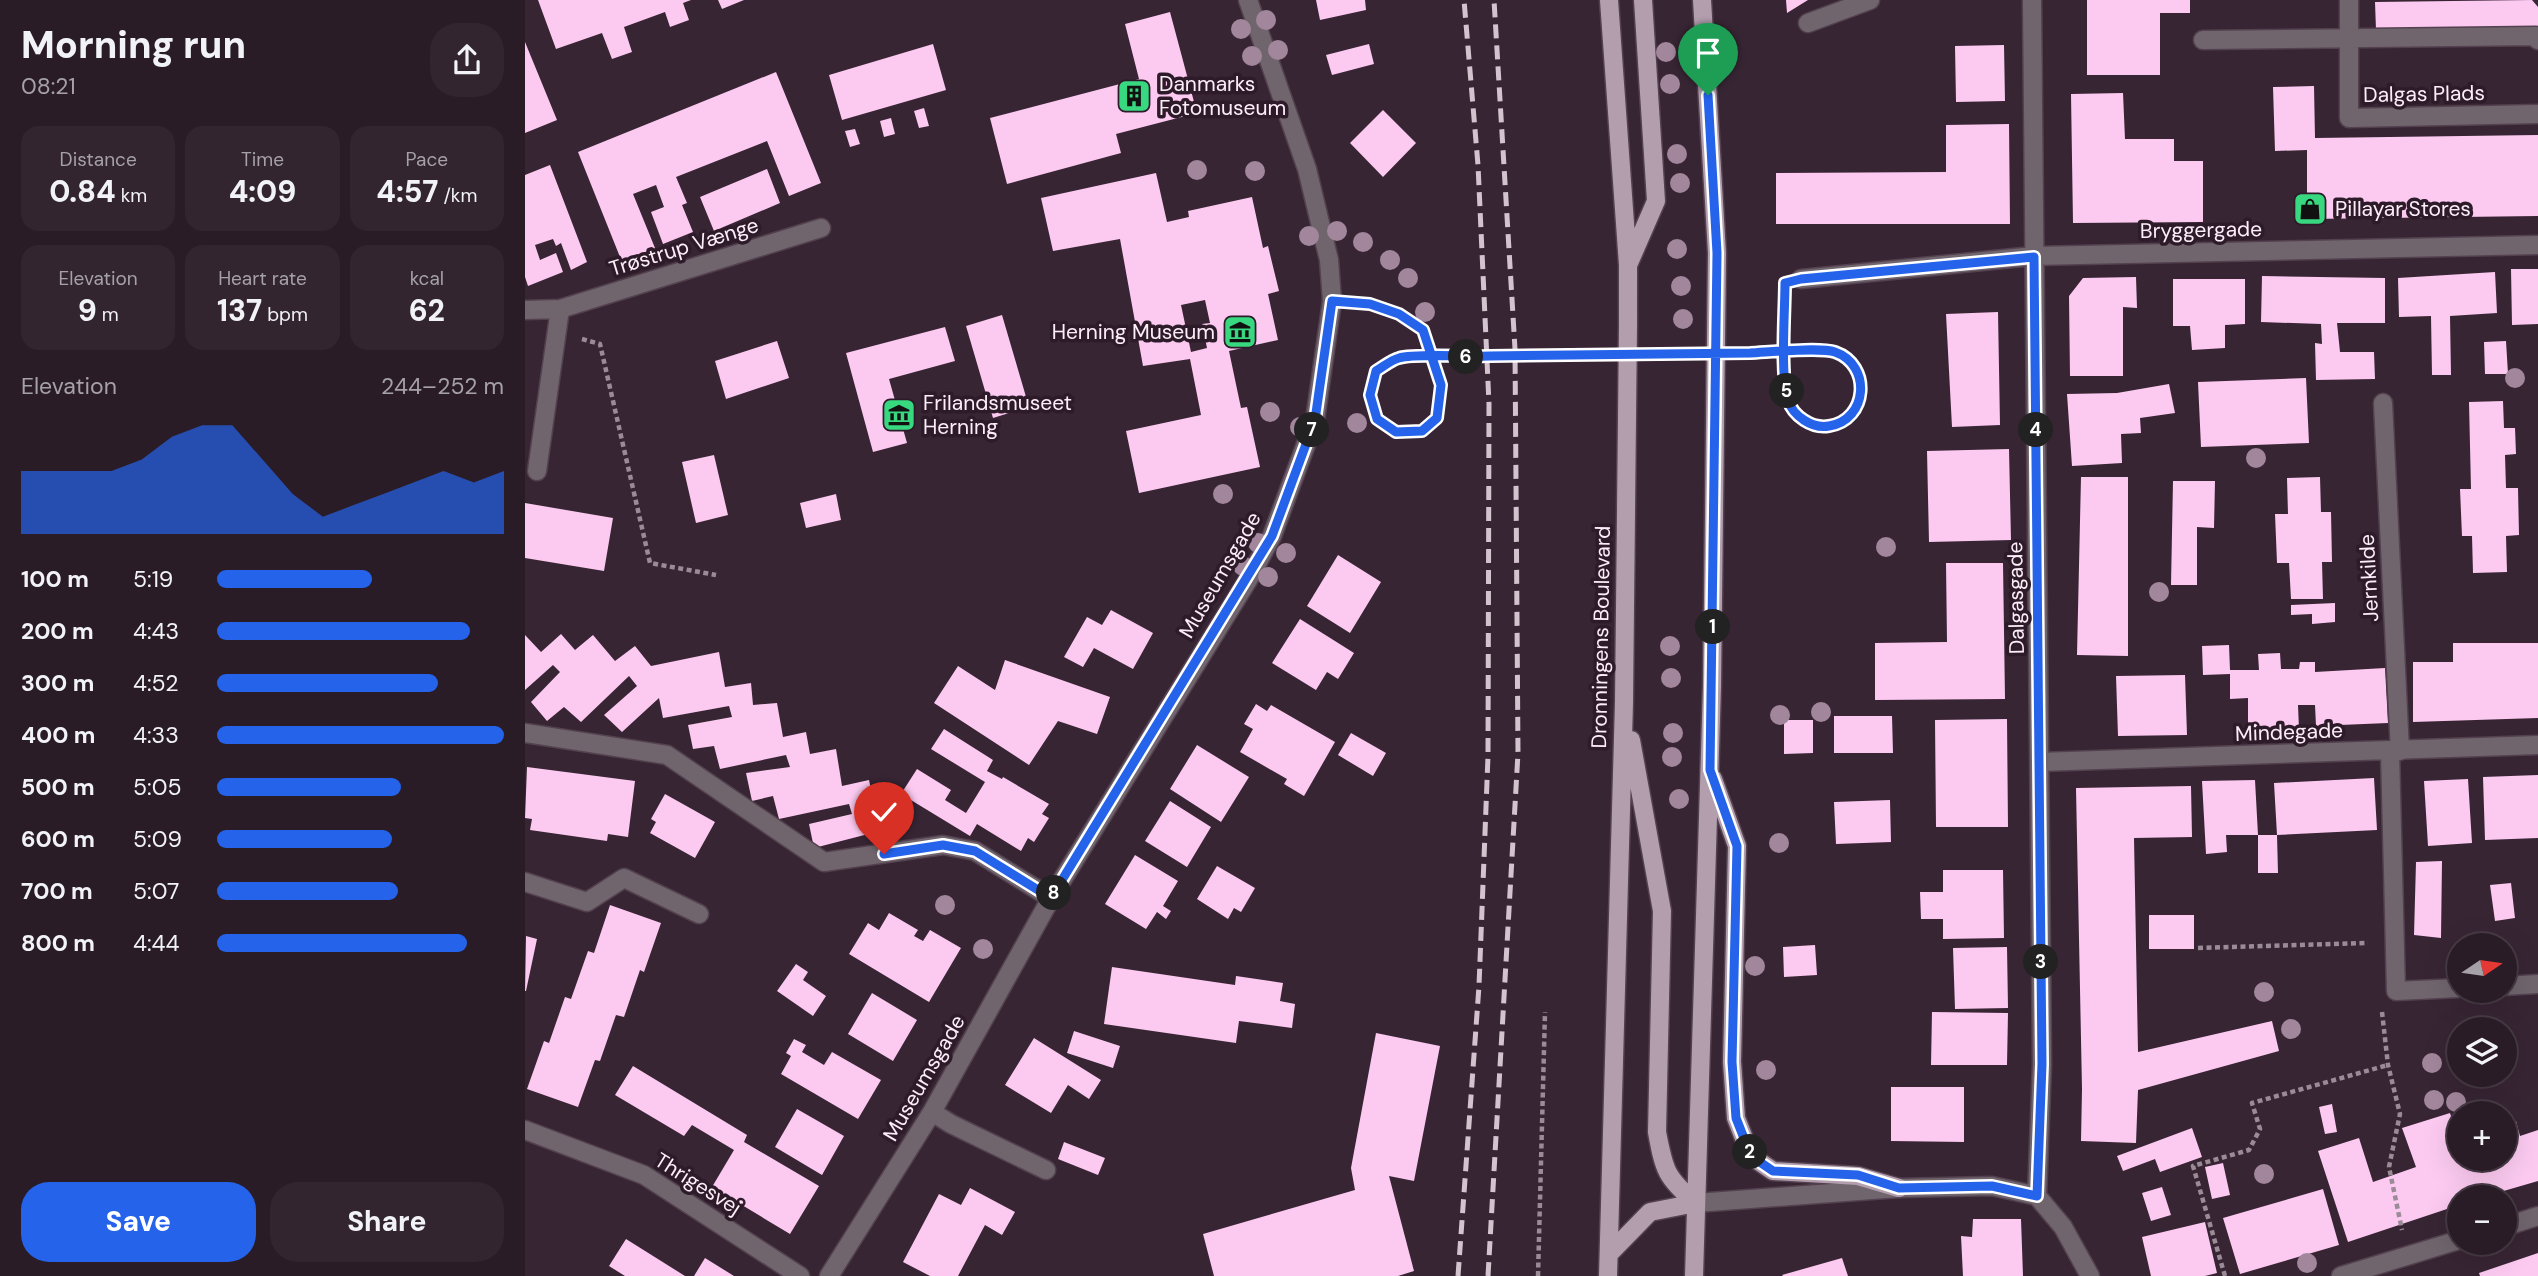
<!DOCTYPE html>
<html lang="en">
<head>
<meta charset="utf-8">
<style>
  :root { --surface:#2a1c27; --page:#32252f; --text:#f1f3f6; --muted:#a5a1a7; --line:#463a44; --accent:#2563eb }
  body { margin:0; font-family:"DM Sans",sans-serif; background:var(--page); color:var(--text); height:100vh; display:flex; flex-direction:column; font-size:26px; white-space:nowrap }
  * { box-sizing:border-box; margin:0 }
  p { font-size:23px; color:var(--muted) }
  .icon { flex:none; width:38px; height:38px; fill:none; stroke:currentColor; stroke-width:2; stroke-linecap:round; stroke-linejoin:round }
  .map { position:relative; flex:1; overflow:hidden }
  .panel { display:flex; flex-direction:column; background:var(--surface); width:525px }
  .panel>* { flex:none }
  .needle { width:46px; rotate:77deg }
  .controls { position:absolute; left:1922px; top:933px; display:grid; gap:14px }
  .controls a { display:grid; place-items:center; width:70px; height:70px; border-radius:50%; background:var(--surface); box-shadow:0 7px 28px #0002,0 0 0 2px var(--line); font-size:35px }
  .pin { position:absolute; display:grid; place-items:center; width:60px; height:60px; color:#fff; margin:-72px -30px; border-radius:50% 50% 50% 0; rotate:-45deg; box-shadow:0 0 7px #0007 }
  .pin .icon { rotate:45deg }
  .km { position:absolute; width:35px; height:35px; margin:-18px; border-radius:50%; background:#222; color:#fff; font-size:19px; line-height:35px; text-align:center }
  .round { display:grid; place-items:center; flex:none; width:74px; height:74px; border-radius:28px; background:var(--page) }
  .summary { display:flex; align-items:center; justify-content:space-between; height:119px; padding:0 21px }
  h1 { font-size:38px; font-weight:800; line-height:52px }
  .stats { display:grid; grid-template-columns:repeat(3,1fr); gap:10px; height:119px; padding:7px 21px }
  .stats div { display:grid; align-content:center; border-radius:18px; background:var(--page); text-align:center }
  .stats b { font-size:30px; font-weight:800 }
  .stats small { font-size:19px; font-weight:400 }
  .stats p { font-size:19px }
  .chart { height:196px; padding:14px 21px }
  .chart p { display:flex; justify-content:space-between }
  .chart svg { width:100%; height:126px; margin-top:7px; fill:var(--accent); opacity:.7 }
  .cta { display:flex; gap:14px; margin-top:auto; padding:14px 21px }
  .cta a { flex:1; height:80px; border-radius:28px; background:var(--accent); color:#fff; font-size:28px; font-weight:800; line-height:80px; text-align:center }
  .cta a+a { background:var(--page); color:var(--text) }
  ul { padding:0 21px; list-style:none; font-size:23px }
  li { display:grid; grid-template-columns:112px 84px 1fr; align-items:center; height:52px }
  li i { height:18px; border-radius:9px; background:var(--accent) }
  main { display:flex; flex:1; min-height:0 }
  .map>svg:first-child { display:block }
  .building { fill:#fccaf1; fill-rule:evenodd }
  .lines { fill:none; stroke-linecap:round; stroke-linejoin:round }
  .minor-casing { stroke:#53414f; stroke-width:21 }
  .major-casing { stroke:#53414f; stroke-width:21 }
  .path { stroke:#9b8b97; stroke-width:4.5; stroke-dasharray:5 3.5; stroke-linecap:butt }
  .minor { stroke:#70656d; stroke-width:18 }
  .major { stroke:#b39eae; stroke-width:18 }
  .rail { stroke:#d2c3ce; stroke-width:5; stroke-dasharray:14 7; stroke-linecap:butt }
  .path-bridge { stroke:#9b8b97; stroke-width:4.5; stroke-dasharray:5 3.5; stroke-linecap:butt }
  .tree { fill:#a2879c }
  .route-casing { stroke:#fff; stroke-width:14 }
  .route { stroke:#2563eb; stroke-width:9 }
  .labels { text-anchor:middle; dominant-baseline:central; stroke-width:7; stroke-linejoin:round; paint-order:stroke }
  .poi-label { font-size:21px; fill:#fceef8; stroke:#2e1b2a; text-anchor:start }
  .street-label { font-size:21px; fill:#fceef8; stroke:#2e1b2a }
</style>
</head>
<body>
<main>
<section class="panel">
<div class="summary"><div><h1>Morning run</h1><p>08:21</p></div><a class="round"><svg class="icon" aria-label="share" viewBox="0 0 24 24"><path d="M12 15V3M7 8l5-5 5 5M5 13v7h14v-7"/></svg></a></div>
<div class="stats">
<div><p>Distance</p><b>0.84<small> km</small></b></div>
<div><p>Time</p><b>4:09</b></div>
<div><p>Pace</p><b>4:57<small> /km</small></b></div>
</div>
<div class="stats">
<div><p>Elevation</p><b>9<small> m</small></b></div>
<div><p>Heart rate</p><b>137<small> bpm</small></b></div>
<div><p>kcal</p><b>62</b></div>
</div>
<div class="chart"><p><span>Elevation</span>244–252 m</p>
<svg viewBox="0 0 160 44" preserveAspectRatio="none"><path d="M0 44V22L10 22L20 22L30 22L40 18L50 10L60 6L70 6L80 18L90 30L100 38L110 34L120 30L130 26L140 22L150 26L160 22V44z"/></svg>
</div>
<ul>
<li><b>100 m</b>5:19<i style="width:54%"></i></li>
<li><b>200 m</b>4:43<i style="width:88%"></i></li>
<li><b>300 m</b>4:52<i style="width:77%"></i></li>
<li><b>400 m</b>4:33<i style="width:100%"></i></li>
<li><b>500 m</b>5:05<i style="width:64%"></i></li>
<li><b>600 m</b>5:09<i style="width:61%"></i></li>
<li><b>700 m</b>5:07<i style="width:63%"></i></li>
<li><b>800 m</b>4:44<i style="width:87%"></i></li>
</ul>
<div class="cta"><a>Save</a><a>Share</a></div>
</section>
<div class="map">
<svg width="2013" height="1276" viewBox="0 0 2013 1276">
  <rect width="100%" height="100%" fill="#382534"/>
  <path class="building" d="M13 0H166L158 3 164 20 145 27 140 12 99 27 107 52 87 59 77 33 31 49Z
    M193 0H219L197 9Z
    M791 0H840L841 10 795 20Z
    M1261 0H1283L1262 13Z
    M1562 0H1665V13H1635V75H1562Z
    M2007 0 2013 7V28L1851 30 1850 2Z
    M645 12 672 113 591 134 596 153 482 184 465 118 614 79 600 24Z
    M0 42 32 120 0 133Z
    M408 44 421 90 317 120 304 75Z
    M844 44 849 64 807 75 801 55Z
    M1479 45 1480 101 1431 102 1430 46Z
    M251 72 296 183 264 196 242 141 151 177 162 203 157 205 168 232 138 244 126 212 139 207 131 185 108 194 130 248 97 262 53 152Z
    M1789 86 1790 138 2013 135V216L1782 219V150L1750 151 1748 87Z
    M1598 93 1600 139H1649V161H1678V222L1548 223 1546 94Z
    M399 108 404 126 394 128 389 111Z
    M858 110 891 143 858 177 825 143Z
    M366 118 370 134 359 137 355 121Z
    M1484 124 1485 224H1251V173L1421 172V125Z
    M330 129 335 144 325 147 320 131Z
    M25 165 62 262 46 270 36 243 31 246 28 239 10 245 15 260 31 253 38 272 3 286 0 277V175Z
    M242 169 255 203 189 231 175 197Z
    M631 173 642 222 664 217 663 211 727 197 738 248 743 246 754 291 743 294 753 340 704 351 716 408 722 407 735 467 614 493 601 431 676 415 665 359 618 366 595 239 528 251 516 198ZM680 300 685 323 677 324 682 348 666 352 656 305Z
    M1986 269H2013V324L1987 325Z
    M1970 272 1972 313 1925 316 1926 375H1907L1906 316 1874 317 1873 278Z
    M1737 276 1860 278V323H1812L1815 352H1849L1850 379 1791 380 1790 343 1797 344 1796 324 1736 322Z
    M1611 277 1612 308 1598 307V376H1545L1544 296 1558 278Z
    M1648 279H1720V324L1700 325V348L1667 350 1665 326H1648Z
    M1473 312 1475 425 1427 427 1421 314Z
    M477 315 504 407 468 418 441 326Z
    M420 327 430 361 364 379 382 443 348 452 321 353Z
    M252 341 264 378 201 399 190 361Z
    M1981 341 1983 374H1960L1959 342Z
    M1781 378 1784 443 1676 447 1673 382Z
    M1644 384 1650 413 1615 418 1616 433 1596 434 1597 463 1547 466 1542 394 1592 393Z
    M1978 401 1979 428H1990L1991 454 1980 455 1981 488H1993L1994 535 1981 536 1982 572 1948 573 1947 536H1937L1935 489H1946L1944 402Z
    M1484 449 1486 540 1404 542 1402 451Z
    M189 455 203 515 171 523 157 462Z
    M1556 477H1603V656L1552 655Z
    M1795 477 1796 512H1806L1807 562H1797L1798 599H1766L1764 563H1752L1750 514H1763L1762 478Z
    M1648 481H1690L1689 528 1672 527V585H1646Z
    M311 494 316 520 281 528 275 503Z
    M0 503 88 518 79 571 0 558Z
    M813 555 856 582 825 633 782 606Z
    M1421 563H1478L1480 699 1350 700V643L1422 642Z
    M1810 603V622L1787 624V614L1766 615V605Z
    M586 610 628 633 608 669 569 648 558 667 539 657 562 617 577 625Z
    M775 619 829 653 813 679 802 672 791 690 747 663Z
    M36 634 50 650 68 635 90 661 110 646 126 666 194 652 200 687 226 683 228 705 252 703 258 737 281 732 285 754 311 749 317 786 344 780 355 831 289 848 284 824 327 814 324 804 254 819 248 796 227 801 221 773 265 767 261 755 195 769 189 746 168 749 163 725 207 717 204 706 138 718 134 698 97 732 79 715 112 686 104 676 56 722 39 707 22 721 6 702 35 672 28 665 0 690V635L16 652Z
    M1928 643H2013V718L1888 722V662H1928Z
    M1704 645 1705 670H1734L1733 654 1755 653 1756 669H1774L1775 662H1790V672L1860 668 1863 723 1791 726 1790 705H1773L1774 730H1723V698L1705 699V674L1678 675 1677 646Z
    M480 660 585 697 572 734 533 721 504 765 409 703 433 666 470 690Z
    M1660 675 1662 735 1593 736 1591 676Z
    M731 704 742 711 746 705 810 742 779 796 759 784 762 779 715 752 728 729 719 724Z
    M1309 716H1367L1368 753H1309Z
    M1482 719 1483 827H1411L1410 720Z
    M1259 720H1288V753L1259 754Z
    M419 729 468 760 462 771 477 779 478 777 524 804 517 814 524 818 509 842 503 838 496 851 452 824 445 836 376 794 392 769 426 790 420 800 441 813 460 782 406 749Z
    M826 733 861 753 848 776 813 755Z
    M672 745 724 777 696 822 645 789Z
    M2 767 110 781 103 837 83 834 82 841 5 830 7 819 0 818Z
    M2013 775V838L1960 840 1958 777Z
    M1849 778 1852 830 1752 835 1749 783Z
    M1943 779 1947 843 1903 846 1899 781Z
    M1730 780 1733 835H1752L1753 873H1733V835H1701L1702 852 1681 854 1677 781Z
    M1666 786 1667 837 1609 838 1613 1052 1747 1021 1754 1051 1613 1090 1611 1143 1556 1141 1557 1089 1551 788Z
    M140 794 190 822 170 858 125 833 131 822 126 819Z
    M1365 800 1366 842 1311 844 1309 802Z
    M645 801 686 827 662 867 620 841Z
    M610 855 653 881 638 906 646 911 641 919 632 912 621 929 580 904Z
    M1917 861 1916 938 1889 935 1891 862Z
    M692 866 730 888 716 912 709 908 703 919 672 899Z
    M1418 870H1478L1479 938 1418 939V919H1396L1395 892H1418Z
    M1986 883 1990 918 1970 921 1965 885Z
    M85 905 136 923 119 972 115 970 99 1017 91 1015 75 1061 70 1060 53 1107 2 1089 19 1041 24 1043 40 997 46 999 63 951 69 953Z
    M364 913 393 930 389 936 398 941 405 930 436 948 404 1002 324 954 343 923 354 930Z
    M1624 915H1669V949H1624Z
    M1 936 12 939 1 991H0Z
    M1290 945 1292 975 1259 977 1258 947Z
    M1482 947 1483 1008 1430 1009 1428 948Z
    M271 964 283 972 278 980 301 996 288 1016 252 991Z
    M587 967 710 985 711 976 758 983 755 1001 770 1004 767 1028 714 1021 711 1043 579 1024Z
    M347 993 392 1020 368 1061 323 1034Z
    M1407 1012 1483 1013 1482 1065H1406Z
    M549 1031 595 1046 588 1068 542 1053Z
    M851 1033 915 1046 889 1181 864 1176 889 1271 873 1276H689L678 1234 830 1190 826 1168Z
    M509 1038 576 1080 564 1099 543 1085 526 1113 480 1085Z
    M269 1039 281 1045 277 1052 299 1065 307 1052 356 1080 333 1119 256 1074 266 1056 261 1053Z
    M108 1066 222 1135 219 1142 294 1186 265 1234 187 1187 209 1150 167 1125 159 1136 90 1095Z
    M1366 1087H1439V1142L1366 1141Z
    M1807 1104 1812 1132 1800 1134 1794 1107Z
    M272 1109 319 1136 297 1175 250 1147Z
    M1925 1113 1934 1140V1158L1941 1161 1979 1158V1124L1991 1121 1995 1136 2013 1130V1181L1958 1197H1934V1205L1823 1242 1793 1151 1834 1138 1848 1182 1891 1167 1877 1128Z
    M1667 1128 1677 1157 1635 1172 1630 1159 1598 1171 1592 1156Z
    M539 1142 580 1158 573 1175 533 1159Z
    M1698 1163 1705 1195 1687 1199 1680 1167Z
    M1637 1187 1646 1215 1626 1221 1617 1193Z
    M445 1188 490 1212 477 1235 460 1225 433 1276H405L378 1262 414 1194 436 1205Z
    M1798 1189 1814 1245 1715 1274 1698 1218Z
    M1448 1219H1496L1498 1276H1438L1436 1236 1447 1237Z
    M1680 1222 1692 1273 1680 1276H1626L1617 1237Z
    M101 1239 160 1276H100L84 1266Z
    M2013 1253V1276H1955L1954 1273Z
    M180 1258 209 1276H169Z
    M1317 1258 1323 1276H1258L1257 1275Z"/>
  <g class="lines">
    <defs>
      <path id="minor" d="M1507 0 1517 1064 1512 1196
        M1824 0V118L2013 114
        M1283 23 1345 0
        M1678 40 2011 36 2013 40
        M1276 279 1509 256 2013 245
        M0 310 35 309 296 228
        M1858 403 1875 751
        M12 471 35 309
        M0 733 142 755 299 862 418 845 450 851 526 898
        M1865 752 1871 991 1934 988
        M1515 762 2013 745
        M0 882 62 902 99 878 174 914
        M1979 986 2013 984
        M407 1112 426 1124 521 1170
        M0 1130 119 1175 275 1276
        M1171 1203 1374 1188 1467 1186 1512 1196 1538 1227 1565 1276
        M1979 1227 2013 1216
        M304 1276 407 1112 526 898 723 580 747 536 790 420 807 301 804 260 782 169 723 0
        M1816 1276 1934 1240"/>
      <path id="major" d="M1104 263 1131 201 1118 0
        M1106 740 1137 911 1132 1132C1139 1170 1141 1178 1171 1203
        M1188 779 1212 846 1207 1062 1211 1118 1226 1156 1248 1171 1333 1176 1374 1188
        M1084 1254 1125 1212 1171 1203
        M1083 1276 1099 702 1103 323V265L1084 0
        M1169 1276 1187 686 1192 253 1177 0"/>
    </defs>
    <use href="#minor" class="minor-casing"/>
    <use href="#major" class="major-casing"/>
    <path class="path" d="M1260 298 1261 383
      M834 303 874 314 898 330 916 385
      M57 339 75 344 125 563 191 575
      M1673 948 1843 943
      M1857 1012 1863 1065 1875 1114 1864 1167 1877 1230
      M1013 1276 1020 1012
      M1700 1276 1668 1166 1724 1150 1735 1129 1727 1103 1863 1065"/>
    <use href="#minor" class="minor"/>
    <use href="#major" class="major"/>
    <path class="rail" d="M933 1276 954 986 963 756 964 404 953 165 939 0
      M963 1276 993 753 990 349 969 0"/>
    <path class="path-bridge" d="M916 385 912 418 897 431 871 432 852 419 845 395 851 371 875 357 1309 352C1388 395 1272 475 1261 383"/>
  </g>
  <g class="tree">
    <circle cx="741" cy="20" r="10"/>
    <circle cx="716" cy="29" r="10"/>
    <circle cx="753" cy="50" r="10"/>
    <circle cx="1141" cy="52" r="10"/>
    <circle cx="727" cy="56" r="10"/>
    <circle cx="1145" cy="84" r="10"/>
    <circle cx="1152" cy="154" r="10"/>
    <circle cx="672" cy="170" r="10"/>
    <circle cx="730" cy="171" r="10"/>
    <circle cx="1155" cy="183" r="10"/>
    <circle cx="812" cy="231" r="10"/>
    <circle cx="784" cy="236" r="10"/>
    <circle cx="838" cy="242" r="10"/>
    <circle cx="1152" cy="249" r="10"/>
    <circle cx="865" cy="260" r="10"/>
    <circle cx="883" cy="278" r="10"/>
    <circle cx="1156" cy="286" r="10"/>
    <circle cx="900" cy="312" r="10"/>
    <circle cx="1158" cy="319" r="10"/>
    <circle cx="1990" cy="378" r="10"/>
    <circle cx="745" cy="412" r="10"/>
    <circle cx="832" cy="423" r="10"/>
    <circle cx="775" cy="427" r="10"/>
    <circle cx="1731" cy="458" r="10"/>
    <circle cx="698" cy="494" r="10"/>
    <circle cx="733" cy="543" r="10"/>
    <circle cx="1361" cy="547" r="10"/>
    <circle cx="761" cy="553" r="10"/>
    <circle cx="718" cy="566" r="10"/>
    <circle cx="743" cy="577" r="10"/>
    <circle cx="1634" cy="592" r="10"/>
    <circle cx="1145" cy="646" r="10"/>
    <circle cx="1146" cy="678" r="10"/>
    <circle cx="1296" cy="712" r="10"/>
    <circle cx="1255" cy="715" r="10"/>
    <circle cx="1148" cy="733" r="10"/>
    <circle cx="1147" cy="757" r="10"/>
    <circle cx="1154" cy="799" r="10"/>
    <circle cx="1254" cy="843" r="10"/>
    <circle cx="420" cy="905" r="10"/>
    <circle cx="458" cy="949" r="10"/>
    <circle cx="1230" cy="966" r="10"/>
    <circle cx="1739" cy="992" r="10"/>
    <circle cx="1766" cy="1029" r="10"/>
    <circle cx="1907" cy="1063" r="10"/>
    <circle cx="1241" cy="1070" r="10"/>
    <circle cx="1909" cy="1100" r="10"/>
    <circle cx="1931" cy="1102" r="10"/>
    <circle cx="1739" cy="1174" r="10"/>
    <circle cx="1782" cy="1263" r="10"/>
  </g>
  <g class="lines">
    <defs>
      <path id="route" d="M359 854 418 845 450 851 526 898 747 536 790 420 807 301 845 304 874 314 898 330 916 385 912 418 897 431 871 432 852 419 845 395 851 371C858 367 866 360 874 358 890 353 945 357 965 356 1052 355 1139 354 1225 353 1245 352 1295 347 1310 352 1347 365 1343 420 1304 426 1287 429 1268 416 1263 400 1255 376 1260 311 1260 283L1276 279 1509 257 1517 1064 1512 1196 1467 1186 1374 1188 1333 1175 1248 1171 1226 1156 1211 1118 1207 1062 1212 846 1185 770 1192 253 1183 95"/>
    </defs>
    <use href="#route" class="route-casing"/>
    <use href="#route" class="route"/>
  </g>
  <defs>
    <symbol id="building-square" viewBox="-11 -11 22 22"><rect x="-9" y="-9" width="18" height="18" rx="4" fill="#38d880" stroke="#2e1b2a"/><path d="M-4-6H4V6H1V3H-1V6H-4ZM-2.5-4.3h1.7v1.8h-1.7ZM.8-4.3h1.7v1.8H.8ZM-2.5-1h1.7V.8h-1.7ZM.8-1h1.7V.8H.8Z" fill="#111"/></symbol>
    <symbol id="shop-square" viewBox="-11 -11 22 22"><rect x="-9" y="-9" width="18" height="18" rx="4" fill="#38d880" stroke="#2e1b2a"/><path d="M-5-2.5h2.3a2.7 3.5 0 0 1 5.4 0H5L5.5 6h-11ZM-1.5-2.5h3a1.5 2.3 0 0 0-3 0Z" fill="#111"/></symbol>
    <symbol id="museum-square" viewBox="-11 -11 22 22"><rect x="-9" y="-9" width="18" height="18" rx="4" fill="#38d880" stroke="#2e1b2a"/><path d="M0-6L6-3V-2H-6V-3ZM-5-1h2V3h-2ZM-1-1h2V3h-2ZM3-1h2V3H3ZM-6 4H6V6H-6Z" fill="#111"/></symbol>
  </defs>
  <g fill-rule="evenodd">
    <use href="#building-square" x="590" y="77" width="38" height="38"/>
    <use href="#shop-square" x="1766" y="190" width="38" height="38"/>
    <use href="#museum-square" x="696" y="313" width="38" height="38"/>
    <use href="#museum-square" x="355" y="396" width="38" height="38"/>
  </g>
  <g class="labels">
    <g class="poi-label">
      <text x="634" y="84">Danmarks<tspan x="634" dy="24">Fotomuseum</tspan></text>
      <text x="1810" y="209">Pillayar Stores</text>
      <text x="690" y="332" text-anchor="end">Herning Museum</text>
      <text x="398" y="403">Frilandsmuseet<tspan x="398" dy="24">Herning</tspan></text>
    </g>
    <g class="street-label">
      <text transform="translate(1899 94) rotate(-1)">Dalgas Plads</text>
      <text transform="translate(1676 230) rotate(-1)">Bryggergade</text>
      <text transform="translate(159 247) rotate(-17)">Trøstrup Vænge</text>
      <text transform="translate(695 575) rotate(-60)">Museumsgade</text>
      <text transform="translate(1844 578) rotate(-93)">Jernkilde</text>
      <text transform="translate(1491 598) rotate(-91)">Dalgasgade</text>
      <text transform="translate(1076 637) rotate(-89)">Dronningens Boulevard</text>
      <text transform="translate(1764 732) rotate(-2)">Mindegade</text>
      <text transform="translate(399 1078) rotate(-60)">Museumsgade</text>
      <text transform="translate(173 1184) rotate(32)">Thrigesvej</text>
    </g>
  </g>
</svg>
<div class="controls">
<a><svg class="needle" viewBox="-14 -14 28 28"><path d="M0-13l5 13h-10z" fill="#e53935"/><path d="M0 13l5-13h-10z" fill="#a5a1a7"/></svg></a>
<a><svg class="icon" aria-label="layers" viewBox="0 0 24 24"><path d="M12 4l9 5-9 5-9-5zM3 14l9 5 9-5"/></svg></a>
<a>+</a>
<a>−</a>
</div>
<div class="pin" style="left:1183px;top:95px;background:#1e9e55"><svg class="icon" aria-label="arrive" viewBox="0 0 24 24"><path d="M6 21V4h12l-3 4 3 4H6"/></svg></div>
<div class="pin" style="left:359px;top:854px;background:#d93025"><svg class="icon" aria-label="check" viewBox="0 0 24 24"><path d="M5 12l5 5 9-10"/></svg></div>
<b class="km" style="left:1188px;top:627px">1</b>
<b class="km" style="left:1225px;top:1152px">2</b>
<b class="km" style="left:1516px;top:962px">3</b>
<b class="km" style="left:1511px;top:430px">4</b>
<b class="km" style="left:1262px;top:391px">5</b>
<b class="km" style="left:941px;top:357px">6</b>
<b class="km" style="left:787px;top:430px">7</b>
<b class="km" style="left:529px;top:893px">8</b>
</div>
</main>
</body>
</html>
